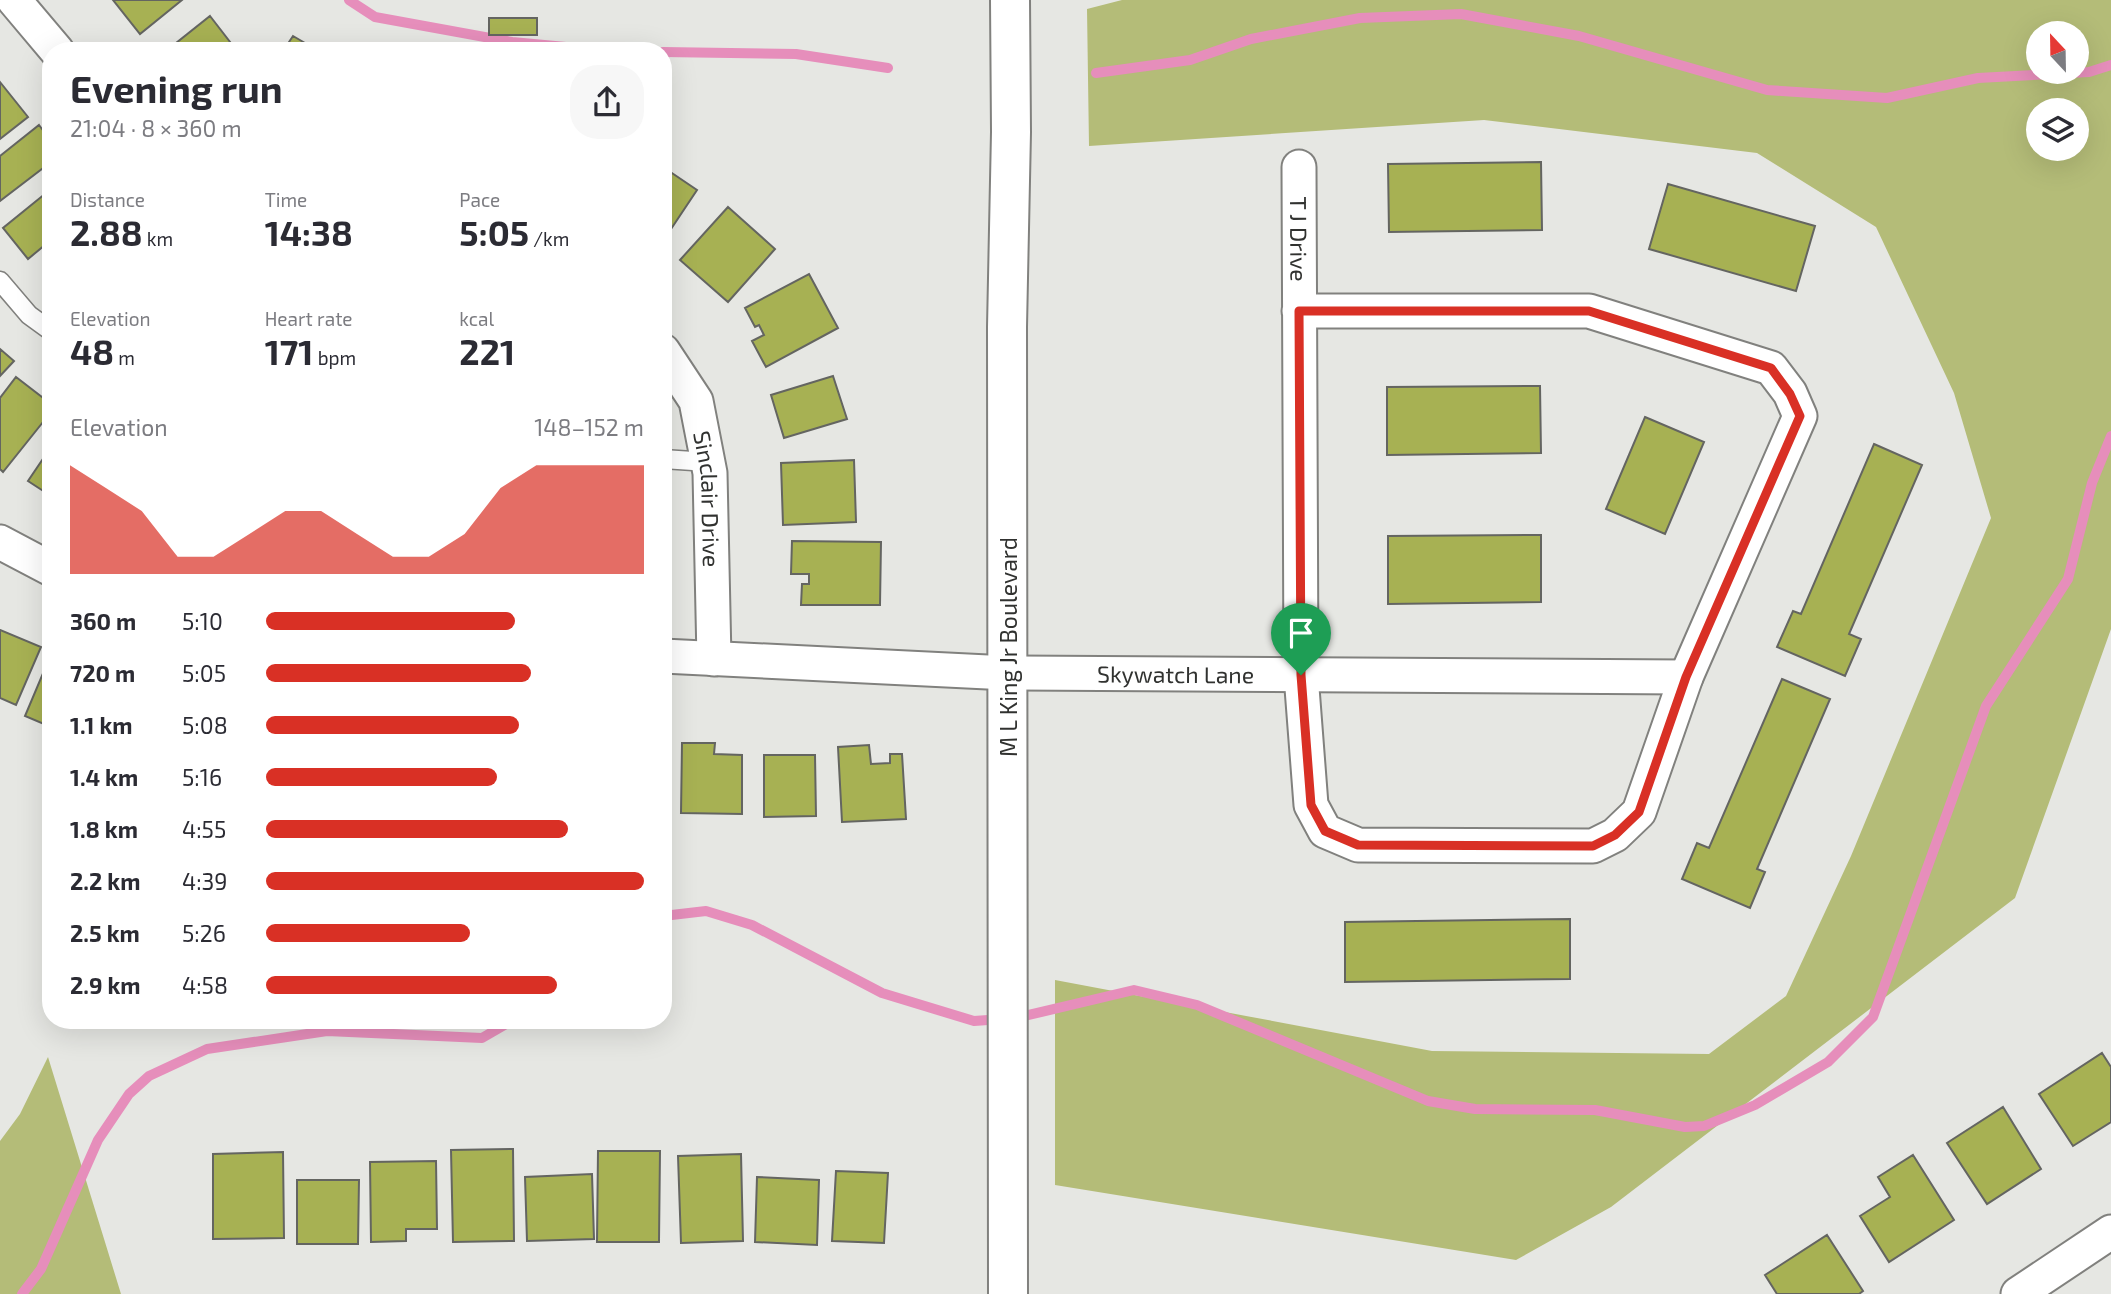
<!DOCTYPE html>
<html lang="en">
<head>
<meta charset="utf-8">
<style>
  :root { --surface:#fff; --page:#f7f7f7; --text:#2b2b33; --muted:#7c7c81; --accent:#d93025 }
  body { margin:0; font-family:"Exo 2",sans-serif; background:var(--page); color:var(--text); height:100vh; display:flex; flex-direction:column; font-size:26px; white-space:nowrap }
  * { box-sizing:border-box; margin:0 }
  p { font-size:23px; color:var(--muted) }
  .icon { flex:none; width:38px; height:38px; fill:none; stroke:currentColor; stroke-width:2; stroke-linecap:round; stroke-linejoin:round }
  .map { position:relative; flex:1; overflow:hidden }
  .drawer { position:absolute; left:42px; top:42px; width:630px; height:987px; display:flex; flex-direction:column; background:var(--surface); border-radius:28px; box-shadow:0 7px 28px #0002 }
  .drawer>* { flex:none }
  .needle { width:46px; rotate:338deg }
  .tools { position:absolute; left:2026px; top:21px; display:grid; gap:14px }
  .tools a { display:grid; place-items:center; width:63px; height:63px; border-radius:50%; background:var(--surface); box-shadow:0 7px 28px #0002; font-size:35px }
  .pin { position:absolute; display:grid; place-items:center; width:60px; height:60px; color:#fff; margin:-72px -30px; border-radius:50% 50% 50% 0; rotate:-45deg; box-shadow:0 0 7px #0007 }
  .pin .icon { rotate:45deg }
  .round { display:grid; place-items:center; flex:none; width:74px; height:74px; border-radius:28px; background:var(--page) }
  .headline { display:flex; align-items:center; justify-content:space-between; height:119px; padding:0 28px }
  h1 { font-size:38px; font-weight:700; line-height:52px }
  .stats { display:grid; grid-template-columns:repeat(3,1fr); gap:10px; height:119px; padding:7px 28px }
  .stats div { display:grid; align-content:center }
  .stats b { font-size:35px; font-weight:700 }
  .stats small { font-size:19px; font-weight:400 }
  .stats p { font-size:19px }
  .chart { height:196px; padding:14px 28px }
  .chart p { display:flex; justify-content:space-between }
  .chart svg { width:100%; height:126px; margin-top:7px; fill:var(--accent); opacity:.7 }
  ul { padding:0 28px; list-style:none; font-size:23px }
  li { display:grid; grid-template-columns:112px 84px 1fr; align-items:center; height:52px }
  li i { height:18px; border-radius:9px; background:var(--accent) }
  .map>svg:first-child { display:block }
  .green { fill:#b4bc78; fill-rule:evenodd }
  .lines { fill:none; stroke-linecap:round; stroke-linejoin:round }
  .stream { stroke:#e68ebb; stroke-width:10 }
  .building { fill:#a7b153; stroke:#646561; stroke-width:2 }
  .lane-casing { stroke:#81817e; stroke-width:21 }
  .street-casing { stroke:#81817e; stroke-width:37 }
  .primary-casing { stroke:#81817e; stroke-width:42 }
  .lane { stroke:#fff; stroke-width:18 }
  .street { stroke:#fff; stroke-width:33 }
  .primary { stroke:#fff; stroke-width:38 }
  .route-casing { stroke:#fff; stroke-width:14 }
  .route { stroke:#d93025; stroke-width:9 }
  .labels { text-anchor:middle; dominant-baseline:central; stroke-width:5; stroke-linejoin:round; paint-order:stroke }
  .street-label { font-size:23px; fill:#313230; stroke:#fff }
</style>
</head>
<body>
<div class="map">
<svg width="2111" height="1294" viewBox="0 0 2111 1294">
  <rect width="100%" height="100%" fill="#e6e7e3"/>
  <path class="green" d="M1122 0H2111V629L2015 898 1611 1207 1516 1260 1055 1185V980L1432 1051 1709 1054 1786 996 1851 856 1991 518 1954 393 1876 227 1757 153 1484 120 1089 146 1087 9ZM2039 33H2077V72H2039ZM2039 110H2077V149H2039Z
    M48 1057 121 1294H0V1141L20 1114Z"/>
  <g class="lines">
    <path class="stream" d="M349 0 375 17 512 42 609 51
      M663 52 796 54 888 68
      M1096 73 1190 60 1251 39 1360 18 1461 14 1579 36 1767 90 1887 98 1978 78 2089 72 2111 65
      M663 916 706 911 752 925 882 993 974 1021 1016 1018 1134 990 1197 1005 1428 1101 1475 1109 1595 1110 1685 1127 1704 1126 1755 1105 1828 1062 1873 1017 1986 706 2068 579 2092 483 2111 436
      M22 1294 41 1269 98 1140 129 1094 149 1076 207 1049 327 1031 482 1038 513 1020"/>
  </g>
  <path class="building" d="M113 0H182L140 34Z
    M210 16 237 51H166Z
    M489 18H537V35H489Z
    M293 36 305 43 300 51 287 45Z
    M0 82 28 117 0 139Z
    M39 125 51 141V162L0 201V156Z
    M1541 162 1542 230 1389 232 1388 164Z
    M663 167 697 190 663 241Z
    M1668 184 1815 226 1796 291 1649 249Z
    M51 189V240L28 259 3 228Z
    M728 207 775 249 728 302 680 260Z
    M809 274 838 328 766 367 752 341 764 335 759 325 755 327 745 308Z
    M0 349 14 361 0 376Z
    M833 376 847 419 784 438 771 395Z
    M16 377 51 404V412L3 472 0 469V398Z
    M1540 386 1541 453 1387 455V387Z
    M1645 417 1704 442 1665 534 1606 509Z
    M1874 444 1922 465 1849 634 1861 639 1845 676 1777 647 1793 611 1801 614Z
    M51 447V496L28 481Z
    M854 460 856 522 783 525 781 463Z
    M1541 535V602L1388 604V536Z
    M792 541 881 542 880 605H801L802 584H809V574H791Z
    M0 630 41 647 16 705 0 698Z
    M49 659 51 660V727L25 716Z
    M1782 679 1830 699 1757 869 1765 872 1750 908 1682 879 1697 843 1709 848Z
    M663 742H669L665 817H663Z
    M682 743H715L714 754 742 755V814L681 813Z
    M869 745 871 764 890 763V754H902L906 819 842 822 838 747Z
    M764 755H815L816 816 764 817Z
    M1570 919V979L1345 982V922Z
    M2102 1053 2111 1067V1122L2073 1146 2039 1094Z
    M2003 1107 2041 1169 1987 1204 1947 1143Z
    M513 1149 514 1241 453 1242 451 1150Z
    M598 1151H660L659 1242H597Z
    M283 1152 284 1238 213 1239V1154Z
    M741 1154 743 1241 681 1243 678 1156Z
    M1913 1155 1954 1220 1889 1262 1860 1216 1890 1197 1878 1177Z
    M436 1161 437 1229H406V1241L371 1242 370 1162Z
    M836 1171 888 1173 884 1243 832 1241Z
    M592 1174 594 1239 527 1241 525 1177Z
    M757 1177 819 1180 817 1245 755 1242Z
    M297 1180H359L358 1244H297Z
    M1827 1235 1863 1291 1859 1294H1777L1765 1275Z"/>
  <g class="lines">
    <defs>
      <path id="lane" d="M0 281 29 315 51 331
        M663 459 708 462"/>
      <g id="street">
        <path d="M14 0 57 51"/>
        <path id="s1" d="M1299 167 1301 675 1311 805 1325 831 1358 845 1593 846 1615 835 1639 812 1686 677 1800 416 1790 393 1771 368 1589 311H1299"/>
        <path id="s2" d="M663 351 696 401 710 473 714 659"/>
        <path d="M0 542 51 569"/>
        <path id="s3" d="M663 656 1008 673 1686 677"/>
        <path d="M2018 1294 2111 1232"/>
      </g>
      <path id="primary" d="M1008 1294 1007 327 1011 132 1010 0"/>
    </defs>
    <use href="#lane" class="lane-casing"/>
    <use href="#street" class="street-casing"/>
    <use href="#primary" class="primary-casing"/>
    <use href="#lane" class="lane"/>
    <use href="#street" class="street"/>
    <use href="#primary" class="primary"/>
  </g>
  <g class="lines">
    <defs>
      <path id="route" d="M1299 311H1589L1771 368 1790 394 1800 416 1686 677 1639 812 1615 835 1593 846 1358 845 1325 831 1311 805 1301 675Z"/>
    </defs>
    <use href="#route" class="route-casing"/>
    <use href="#route" class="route"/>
  </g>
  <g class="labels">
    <g class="street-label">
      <text stroke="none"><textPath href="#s1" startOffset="72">T J Drive</textPath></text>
      <text stroke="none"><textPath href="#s2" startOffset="159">Sinclair Drive</textPath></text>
      <text transform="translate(1008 647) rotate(-90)">M L King Jr Boulevard</text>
      <text stroke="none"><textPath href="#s3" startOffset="513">Skywatch Lane</textPath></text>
    </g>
  </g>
</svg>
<div class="tools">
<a><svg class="needle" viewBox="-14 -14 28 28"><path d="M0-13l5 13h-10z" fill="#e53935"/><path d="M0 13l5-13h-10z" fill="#7c7c81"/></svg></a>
<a><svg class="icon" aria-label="layers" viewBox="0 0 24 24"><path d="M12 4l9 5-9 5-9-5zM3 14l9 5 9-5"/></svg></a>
</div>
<div class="pin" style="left:1301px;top:675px;background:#1e9e55"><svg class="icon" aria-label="arrive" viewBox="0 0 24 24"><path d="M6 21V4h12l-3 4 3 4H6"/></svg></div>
<section class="drawer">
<div class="headline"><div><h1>Evening run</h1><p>21:04 · 8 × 360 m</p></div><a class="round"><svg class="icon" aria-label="share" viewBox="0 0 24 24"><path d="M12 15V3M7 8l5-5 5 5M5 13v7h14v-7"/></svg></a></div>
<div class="stats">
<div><p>Distance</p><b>2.88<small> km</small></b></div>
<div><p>Time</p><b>14:38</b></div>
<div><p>Pace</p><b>5:05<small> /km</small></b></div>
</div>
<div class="stats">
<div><p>Elevation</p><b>48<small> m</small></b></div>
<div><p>Heart rate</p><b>171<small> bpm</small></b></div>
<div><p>kcal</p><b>221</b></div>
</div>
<div class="chart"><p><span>Elevation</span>148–152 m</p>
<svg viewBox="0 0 160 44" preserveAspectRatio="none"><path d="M0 44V6L10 14L20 22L30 38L40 38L50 30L60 22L70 22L80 30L90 38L100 38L110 30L120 14L130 6L140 6L150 6L160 6V44z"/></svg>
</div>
<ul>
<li><b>360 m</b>5:10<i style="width:66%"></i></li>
<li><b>720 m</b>5:05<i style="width:70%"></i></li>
<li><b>1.1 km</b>5:08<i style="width:67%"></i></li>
<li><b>1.4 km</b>5:16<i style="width:61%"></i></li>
<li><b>1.8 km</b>4:55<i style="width:80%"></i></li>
<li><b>2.2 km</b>4:39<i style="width:100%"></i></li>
<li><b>2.5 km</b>5:26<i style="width:54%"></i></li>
<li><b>2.9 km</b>4:58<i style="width:77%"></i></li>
</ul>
</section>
</div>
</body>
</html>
